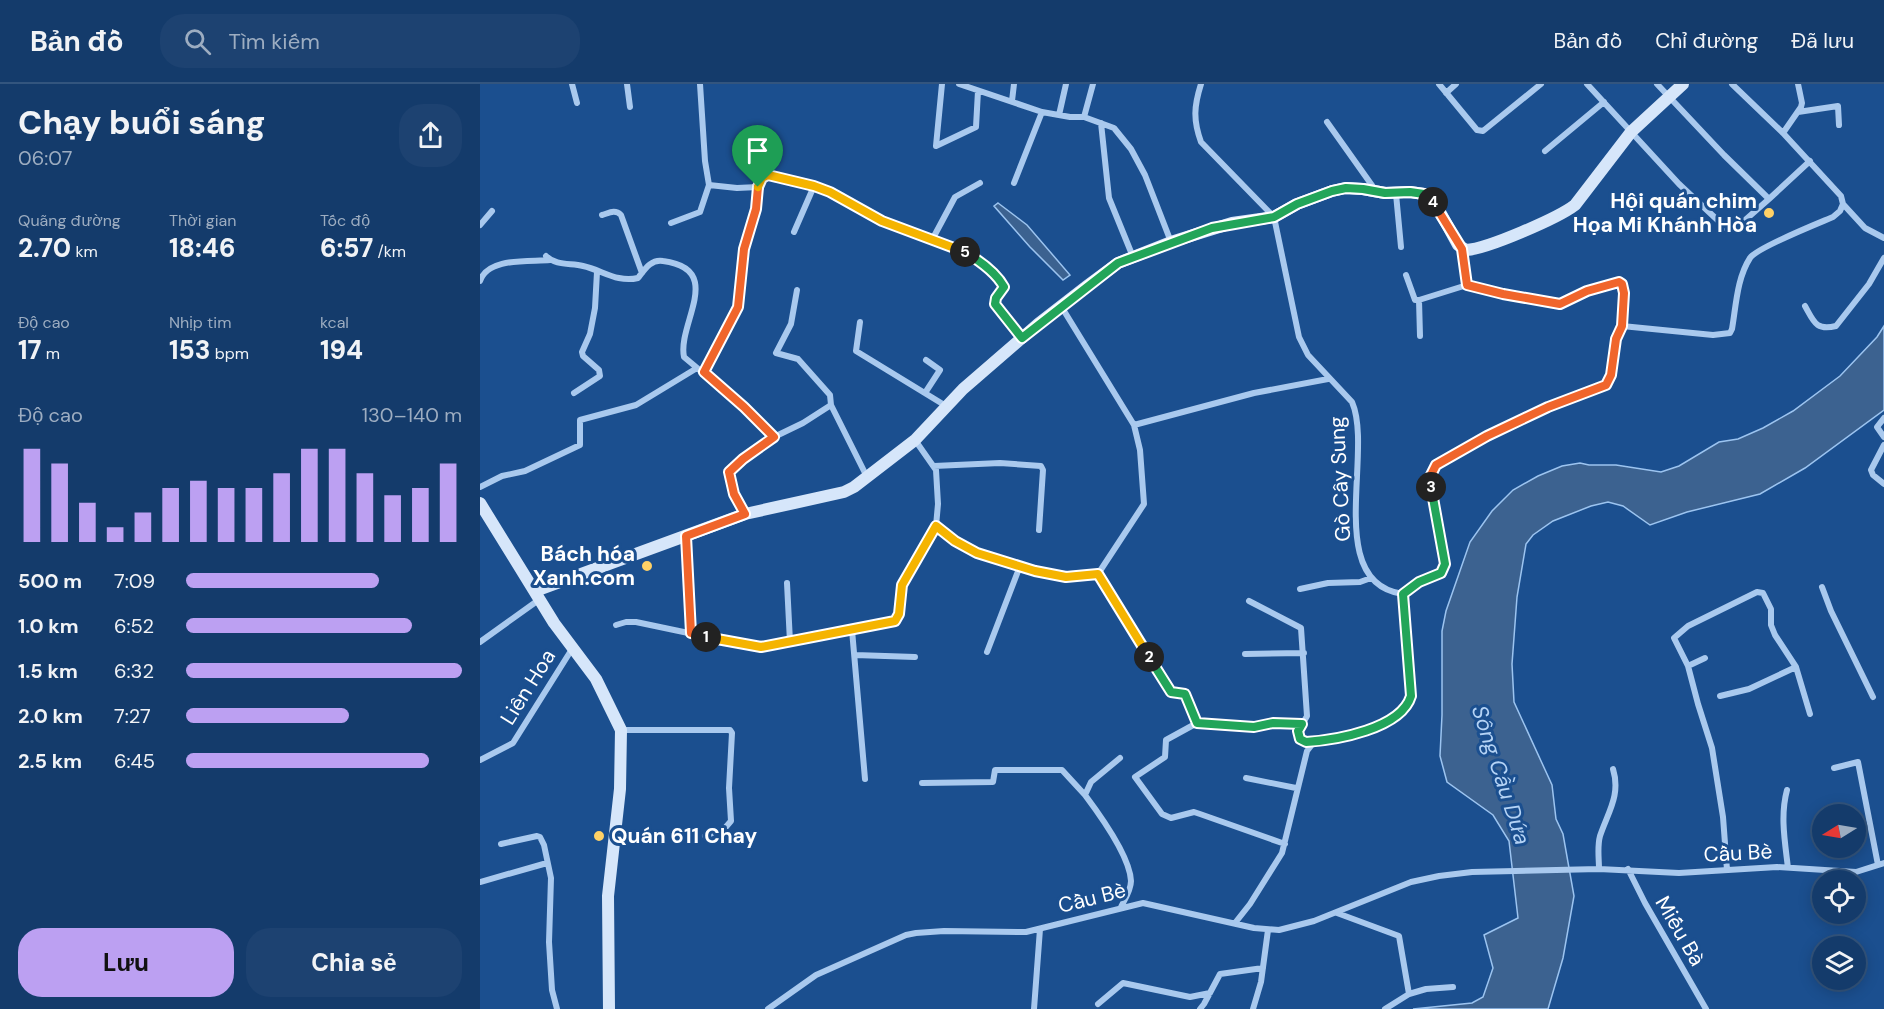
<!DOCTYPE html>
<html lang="vi">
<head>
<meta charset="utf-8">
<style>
  :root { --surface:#143b6b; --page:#1d4271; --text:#f1f3f6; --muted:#9dadc1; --line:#33557e; --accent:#bca0f2 }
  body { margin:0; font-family:"DM Sans",sans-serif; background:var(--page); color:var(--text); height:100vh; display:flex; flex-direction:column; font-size:22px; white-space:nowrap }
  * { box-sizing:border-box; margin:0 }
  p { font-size:20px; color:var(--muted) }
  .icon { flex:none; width:33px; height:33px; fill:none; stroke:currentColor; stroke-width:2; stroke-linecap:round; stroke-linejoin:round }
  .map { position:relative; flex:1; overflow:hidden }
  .side { display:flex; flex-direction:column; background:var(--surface); width:480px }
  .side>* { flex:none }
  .needle { width:39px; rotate:259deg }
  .fabs { position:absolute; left:1332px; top:720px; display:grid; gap:12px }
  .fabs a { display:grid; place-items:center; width:54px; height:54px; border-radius:50%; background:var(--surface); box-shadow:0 3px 15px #0003,0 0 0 2px var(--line); font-size:30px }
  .pin { position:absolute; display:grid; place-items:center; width:51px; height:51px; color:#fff; margin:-62px -26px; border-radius:50% 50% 50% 0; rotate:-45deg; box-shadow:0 0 6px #0007 }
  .pin .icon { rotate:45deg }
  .km { position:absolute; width:30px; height:30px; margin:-15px; border-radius:50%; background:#222; color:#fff; font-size:16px; line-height:30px; text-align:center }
  .round { display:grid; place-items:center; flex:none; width:63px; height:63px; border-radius:24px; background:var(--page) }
  .headline { display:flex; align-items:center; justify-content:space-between; height:102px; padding:0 18px }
  h1 { font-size:33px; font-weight:800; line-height:45px }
  .figures { display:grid; grid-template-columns:repeat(3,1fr); gap:9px; height:102px; padding:6px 18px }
  .figures div { display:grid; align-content:center }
  .figures b { font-size:26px; font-weight:800 }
  .figures small { font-size:16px; font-weight:400 }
  .figures p { font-size:16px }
  .chart { height:168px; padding:12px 18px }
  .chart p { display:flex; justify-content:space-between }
  .chart svg { width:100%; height:108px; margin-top:6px; stroke:var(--accent); stroke-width:6 }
  .action { display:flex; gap:12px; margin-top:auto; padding:12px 18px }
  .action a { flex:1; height:69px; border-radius:24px; background:var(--accent); color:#111; font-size:24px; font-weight:800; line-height:69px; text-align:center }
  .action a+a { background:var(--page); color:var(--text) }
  ul { padding:0 18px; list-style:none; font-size:20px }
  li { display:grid; grid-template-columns:96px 72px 1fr; align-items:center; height:45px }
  li i { height:15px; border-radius:8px; background:var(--accent) }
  header { display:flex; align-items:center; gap:36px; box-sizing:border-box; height:84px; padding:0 30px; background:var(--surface); border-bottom:2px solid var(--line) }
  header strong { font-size:28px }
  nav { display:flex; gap:33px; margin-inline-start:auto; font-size:21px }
  .search { width:420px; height:54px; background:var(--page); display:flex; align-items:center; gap:15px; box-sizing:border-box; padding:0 21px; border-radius:24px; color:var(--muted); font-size:22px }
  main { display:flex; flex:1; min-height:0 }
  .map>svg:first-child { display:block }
  .water { fill:#3c6290; stroke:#9cc4f0; stroke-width:1.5 }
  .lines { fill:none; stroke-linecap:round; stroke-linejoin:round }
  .street { stroke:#a9c9ee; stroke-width:6 }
  .secondary { stroke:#d6e6fa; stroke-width:12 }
  .split-1-casing { stroke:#fff; stroke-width:12 }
  .split-2-casing { stroke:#fff; stroke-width:12 }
  .split-3-casing { stroke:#fff; stroke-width:12 }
  .split-4-casing { stroke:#fff; stroke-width:12 }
  .split-5-casing { stroke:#fff; stroke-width:12 }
  .split-6-casing { stroke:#fff; stroke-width:12 }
  .split-1 { stroke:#f0652b; stroke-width:8 }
  .split-2 { stroke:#f5b400; stroke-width:8 }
  .split-3 { stroke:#22a559; stroke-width:8 }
  .split-4 { stroke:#f0652b; stroke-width:8 }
  .split-5 { stroke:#22a559; stroke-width:8 }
  .split-6 { stroke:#f5b400; stroke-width:8 }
  .poi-dot { fill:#ffd166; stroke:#1b4f8f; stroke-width:2 }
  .labels { text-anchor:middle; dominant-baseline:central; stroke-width:6; stroke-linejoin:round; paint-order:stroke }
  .poi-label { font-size:21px; font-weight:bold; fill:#fff; stroke:#1b4f8f; text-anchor:end }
  .street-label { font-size:21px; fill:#fff; stroke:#1b4f8f }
  .water-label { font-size:22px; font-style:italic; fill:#b5d3f5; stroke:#1b4f8f }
</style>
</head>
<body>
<header>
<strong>Bản đồ</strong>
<div class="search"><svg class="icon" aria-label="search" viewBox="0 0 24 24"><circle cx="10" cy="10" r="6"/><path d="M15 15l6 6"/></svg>Tìm kiếm</div>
<nav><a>Bản đồ</a><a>Chỉ đường</a><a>Đã lưu</a></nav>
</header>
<main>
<section class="side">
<div class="headline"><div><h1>Chạy buổi sáng</h1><p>06:07</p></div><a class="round"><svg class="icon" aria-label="share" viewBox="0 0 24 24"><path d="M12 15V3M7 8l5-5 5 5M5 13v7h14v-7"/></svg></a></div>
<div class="figures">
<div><p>Quãng đường</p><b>2.70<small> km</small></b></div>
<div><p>Thời gian</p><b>18:46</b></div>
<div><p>Tốc độ</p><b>6:57<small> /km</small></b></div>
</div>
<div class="figures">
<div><p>Độ cao</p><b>17<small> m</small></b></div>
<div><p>Nhịp tim</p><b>153<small> bpm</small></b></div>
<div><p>kcal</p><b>194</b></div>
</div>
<div class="chart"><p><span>Độ cao</span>130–140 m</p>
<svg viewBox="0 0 160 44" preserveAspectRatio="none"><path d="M5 44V6M15 44V12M25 44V28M35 44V38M45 44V32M55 44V22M65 44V19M75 44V22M85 44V22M95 44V16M105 44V6M115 44V6M125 44V16M135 44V25M145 44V22M155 44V12"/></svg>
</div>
<ul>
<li><b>500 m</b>7:09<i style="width:70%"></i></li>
<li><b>1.0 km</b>6:52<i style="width:82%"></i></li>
<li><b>1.5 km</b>6:32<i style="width:100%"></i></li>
<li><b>2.0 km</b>7:27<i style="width:59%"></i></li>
<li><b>2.5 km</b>6:45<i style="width:88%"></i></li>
</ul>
<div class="action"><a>Lưu</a><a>Chia sẻ</a></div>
</section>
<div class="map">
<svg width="1404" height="925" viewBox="0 0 1404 925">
  <rect width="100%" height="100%" fill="#1b4f8f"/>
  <path class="water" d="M518 119 547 141 590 191 583 196 550 163 514 122Z
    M1404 242V326L1325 384 1280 410 1207 428 1170 441 1143 422 1128 418 1111 422 1073 437 1053 451 1046 460 1037 513 1032 580 1034 618 1072 701 1076 735 1083 750 1094 812 1083 874 1068 925H933L992 919 1003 913 1013 884 1004 851 1038 834 1029 757 1013 731 967 698 960 672 962 631V547L966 527 990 458 1012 427 1033 406 1058 392 1082 382 1100 379 1109 381H1136L1181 388 1199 382 1239 358 1258 355 1283 344 1313 327 1360 292 1397 253Z"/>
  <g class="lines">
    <path class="street" d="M92 0 97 19
      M147 0 150 23
      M220 0 225 77 229 101 257 104 278 103 282 94 285 91 310 96 350 108 402 137 479 165 509 185 523 203 516 215 515 220 542 254
      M462 0 456 62 496 43 498 7
      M479 0 562 28 590 33H604L634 44 651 65 665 91 691 158
      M721 0C714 22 713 36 721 58L794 133 819 253 828 271 872 318C894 368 843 499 923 510L926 569 931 603V612L926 624 892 645 834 658 827 667 802 769 770 820 755 839
      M959 0 997 46 1003 47 1061 0
      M1107 0 1199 100 1246 144 1255 145 1289 115
      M1177 0 1244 71 1289 115 1330 77
      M1252 0 1303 49 1321 23 1322 19 1318 0
      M966 9 976 0
      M532 17 534 0
      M1318 28 1358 22 1359 41
      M579 31 586 0
      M604 33 613 0
      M847 38 896 107
      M621 39 629 114 653 173
      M1065 67 1124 18
      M534 99 562 28
      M916 110 921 163
      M1363 120 1385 144 1404 154
      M122 131C129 129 135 125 141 131L162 189
      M191 139 220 128 229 101
      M0 141 12 127
      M314 148 334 102
      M452 156 475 113 500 99
      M982 165 987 201 1023 210 1080 220 1107 207 1139 198 1142 200 1144 209 1142 242
      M66 172C76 182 90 179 103 182 122 186 137 199 158 194 165 185 171 175 183 177 246 185 197 240 204 273L264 323 294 353 276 365 249 388 254 409 265 430
      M926 191 935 216H939L940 252
      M0 197C8 173 49 178 70 176
      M317 206 311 240 296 269 318 275 350 311 351 321 387 393
      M939 216 987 201
      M1325 222C1334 238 1336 247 1356 242L1389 200 1404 174
      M380 238 376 267 466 322
      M224 288 258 223 264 165 276 125 278 103
      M94 309 120 292 119 286 103 272 102 268 110 250 115 224 117 188
      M445 309 460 286 446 276
      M1404 334 1397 343 1404 353
      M654 341 774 309 848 295
      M294 353 323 339 351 321
      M1404 361 1391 386 1393 391 1404 400
      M454 382 520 379 561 382 563 386 559 446
      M0 403 22 392 45 387 100 361V336L156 321 217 284
      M456 442 486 464 555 487 586 493 618 490 664 420 660 366 654 341 581 222
      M206 452 211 549
      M618 490 691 608 705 610 717 639 774 643 793 639 822 641 818 647 821 655 826 658H834
      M307 499 310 558
      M1342 503 1351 527 1393 613
      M820 505 848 499 880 498 891 494
      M923 510 939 498 961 489 965 480 950 398 952 387 956 381C993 360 1030 339 1069 322 1087 315 1109 312 1126 301L1131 291 1135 255 1142 242 1233 251 1250 249 1252 245C1256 222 1257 194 1270 174 1276 164 1339 139 1353 133L1360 127 1363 120 1361 112 1303 49
      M769 517 821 544 827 632 822 641
      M136 541 146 538H156L275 563 401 540 418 535 422 501 456 442 458 420 456 386 435 356
      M372 546 385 695
      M0 558 60 515
      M507 568 540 482
      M765 570 824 569
      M375 571 435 573
      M1208 582 1225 574
      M1240 612 1269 605 1316 583
      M717 639 686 656 685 673 655 693 682 730 691 734 714 728 720 730 805 760
      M141 646H250L252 649 249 704 251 737 245 744 225 752
      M640 674 611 698 605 711C620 731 650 772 651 797 651 806 645 815 641 823
      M0 676 33 659 92 565
      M1354 684 1378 678 1398 781
      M766 694 816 704
      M442 699 513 698 515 686H582L605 711
      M1307 706C1300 732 1305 758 1308 784
      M21 760 57 752 60 753 64 761 71 794 69 858 72 906 77 925
      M1119 785C1119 774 1117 763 1120 752 1128 728 1141 711 1133 685
      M1148 785 1165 819 1226 925
      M1247 786 1243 733 1232 664 1218 620 1208 582 1194 554 1208 542 1277 508 1283 509 1291 525V541L1295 551 1316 583 1330 630
      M0 798 67 779
      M857 829 919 852 929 910 946 905 973 903
      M618 920 643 899 710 913 730 909
      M288 925 336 891 426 851 436 849 464 847 546 848 663 819 774 844 799 846 834 837 931 798 959 792 992 788 1119 785 1199 789 1297 783 1376 788 1404 779
      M554 925 560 845
      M720 925 724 920 740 890 783 884
      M773 925 781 898 788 846
      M905 925 929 910"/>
    <path class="secondary" d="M0 419 74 539 116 595 141 646 140 705 128 812 129 925
      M55 507 265 430 364 408 374 403 435 356 483 305 558 240 607 202 638 179 691 158 752 139 794 133 817 120 852 107 865 104 883 105 905 109 930 108 944 110 951 115 959 126 978 161 986 166C1007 165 1078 134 1095 121L1151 48 1203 0"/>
  </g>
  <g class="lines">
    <defs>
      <path id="split-1" d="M226 553 211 549 206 452 265 430 254 410 249 388 263 375 294 353 264 323 224 288 258 223 264 165 276 125 278 103"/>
      <path id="split-2" d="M226 553 281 563 415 537 419 530 422 501 456 442 475 457 497 469 555 487 586 493 618 490 669 573"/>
      <path id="split-3" d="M669 573 691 608 705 610 717 639 774 643 793 639 822 640 818 647 820 655 826 658C856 656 921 645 931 612L923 510 939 498 961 489 965 480 951 403"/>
      <path id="split-4" d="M951 403 950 393 956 381 1007 352 1068 323 1126 301 1131 291 1136 255 1142 242 1144 209 1142 200 1139 198 1107 207 1080 220 1023 210 987 201 982 165 953 118"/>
      <path id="split-5" d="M485 168C500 177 516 188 524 203L516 214 515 220 542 254 638 179 732 144 794 133 817 120 852 107 866 104 883 105 905 109 930 108 944 110 953 118"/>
      <path id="split-6" d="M278 103 282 94 288 91 334 102 350 108 402 137 485 168"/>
    </defs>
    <use href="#split-1" class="split-1-casing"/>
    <use href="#split-2" class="split-2-casing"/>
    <use href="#split-3" class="split-3-casing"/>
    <use href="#split-4" class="split-4-casing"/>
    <use href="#split-5" class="split-5-casing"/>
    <use href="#split-6" class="split-6-casing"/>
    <use href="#split-1" class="split-1"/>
    <use href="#split-2" class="split-2"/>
    <use href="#split-3" class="split-3"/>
    <use href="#split-4" class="split-4"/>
    <use href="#split-5" class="split-5"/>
    <use href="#split-6" class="split-6"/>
  </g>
  <g class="poi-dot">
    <circle cx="1289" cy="129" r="6"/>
    <circle cx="167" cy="482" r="6"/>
    <circle cx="119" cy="752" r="6"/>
  </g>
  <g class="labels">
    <g class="poi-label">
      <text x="1277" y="117">Hội quán chim<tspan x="1277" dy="24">Họa Mi Khánh Hòa</tspan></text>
      <text x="155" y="470">Bách hóa<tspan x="155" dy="24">Xanh.com</tspan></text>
      <text x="131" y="752" text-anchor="start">Quán 611 Chay</text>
    </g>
    <g class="street-label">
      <text transform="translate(860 395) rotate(-93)">Gò Cây Sung</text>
      <text transform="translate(48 603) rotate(-58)">Liên Hoa</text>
      <text transform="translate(1258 769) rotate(-3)">Cầu Bè</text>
      <text transform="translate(612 814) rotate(-14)">Cầu Bè</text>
      <text transform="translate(1200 847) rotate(60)">Miếu Bà</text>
    </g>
    <g class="water-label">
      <text transform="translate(1021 691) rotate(72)">Sông Cầu Dứa</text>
    </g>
  </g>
</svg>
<div class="fabs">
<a><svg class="needle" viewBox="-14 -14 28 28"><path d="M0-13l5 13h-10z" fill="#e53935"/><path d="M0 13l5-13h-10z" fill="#9dadc1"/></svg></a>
<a><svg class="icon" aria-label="locate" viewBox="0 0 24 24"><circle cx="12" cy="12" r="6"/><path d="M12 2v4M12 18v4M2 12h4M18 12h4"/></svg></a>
<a><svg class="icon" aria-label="layers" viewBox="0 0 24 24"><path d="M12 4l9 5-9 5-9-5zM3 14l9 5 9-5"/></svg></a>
</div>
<div class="pin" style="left:278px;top:103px;background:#1e9e55"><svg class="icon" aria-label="arrive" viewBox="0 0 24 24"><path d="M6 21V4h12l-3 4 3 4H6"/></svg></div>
<b class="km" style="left:226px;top:553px">1</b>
<b class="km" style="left:669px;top:573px">2</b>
<b class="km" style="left:951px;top:403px">3</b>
<b class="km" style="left:953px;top:118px">4</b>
<b class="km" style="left:485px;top:168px">5</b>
</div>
</main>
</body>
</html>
